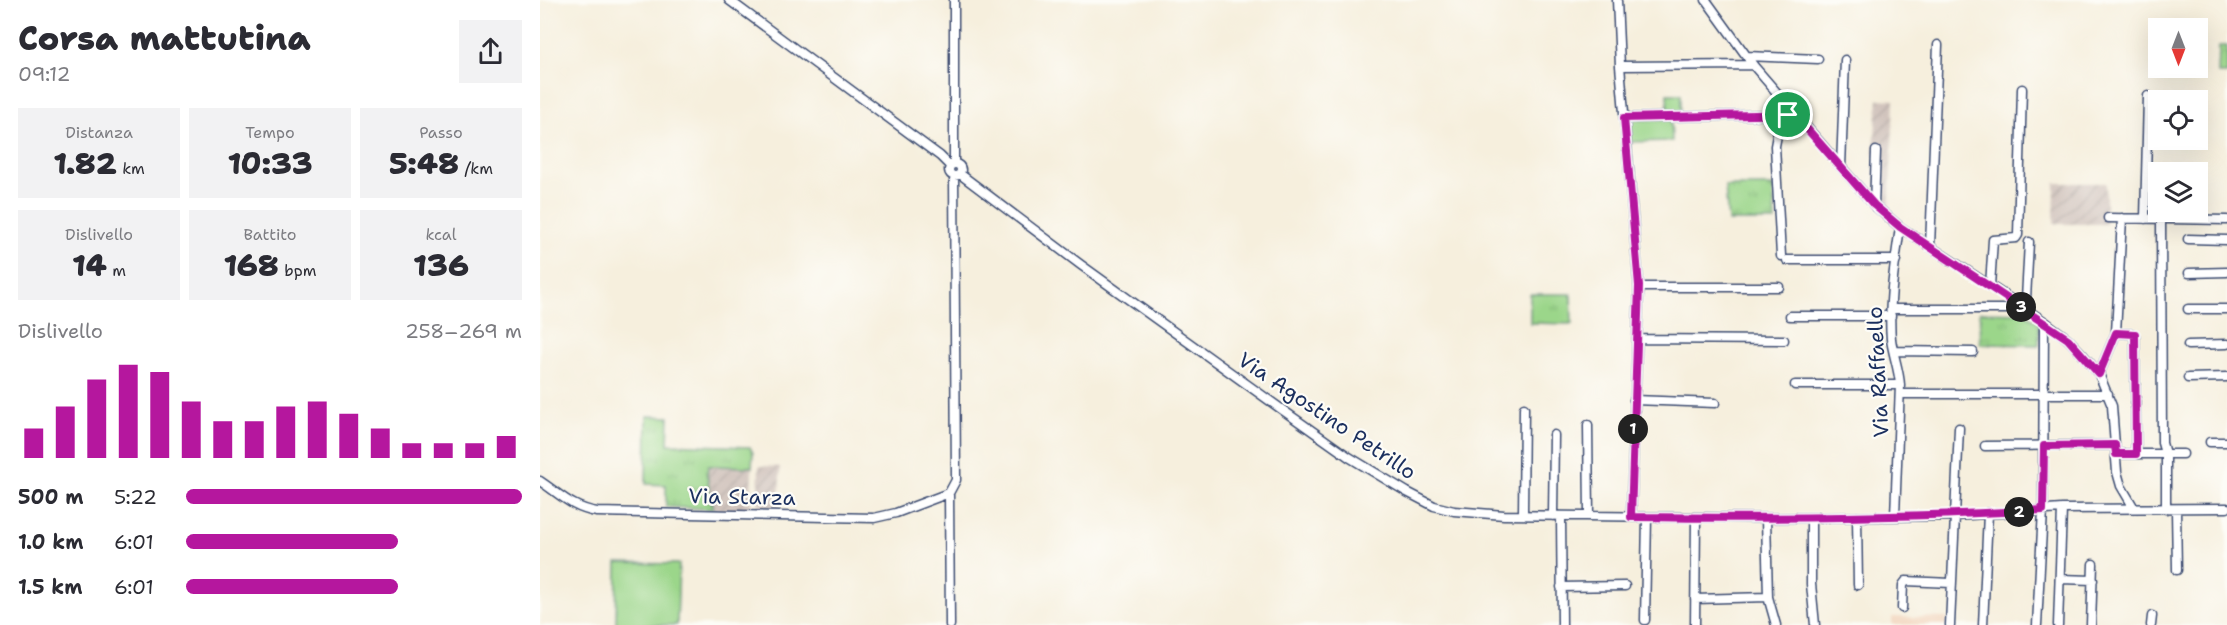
<!DOCTYPE html>
<html lang="it">
<head>
<meta charset="utf-8">
<style>
  :root { --surface:#fff; --page:#f2f2f3; --text:#2b2b33; --muted:#7c7c81; --accent:#b5179e }
  body { margin:0; font-family:"Shantell Sans",sans-serif; background:var(--page); color:var(--text); height:100vh; display:flex; flex-direction:column; font-size:22px; white-space:nowrap }
  * { box-sizing:border-box; margin:0 }
  p { font-size:20px; color:var(--muted) }
  .icon { flex:none; width:33px; height:33px; fill:none; stroke:currentColor; stroke-width:2; stroke-linecap:round; stroke-linejoin:round }
  .map { position:relative; flex:1; overflow:hidden }
  .sheet { display:flex; flex-direction:column; background:var(--surface); width:540px }
  .sheet>* { flex:none }
  .needle { width:39px; rotate:180deg }
  .fabs { position:absolute; left:1608px; top:18px; display:grid; gap:12px }
  .fabs a { display:grid; place-items:center; width:60px; height:60px; border-radius:0px; background:var(--surface); box-shadow:0 6px 24px #0002; font-size:30px }
  .pin { position:absolute; display:grid; place-items:center; width:51px; height:51px; color:#fff; margin:-26px; border:3px solid #fff; border-radius:50%; box-shadow:0 2px 6px #0007 }
  .km { position:absolute; width:30px; height:30px; margin:-15px; border-radius:50%; background:#222; color:#fff; font-size:16px; line-height:30px; text-align:center }
  .round { display:grid; place-items:center; flex:none; width:63px; height:63px; border-radius:0px; background:var(--page) }
  .headline { display:flex; align-items:center; justify-content:space-between; height:102px; padding:0 18px }
  h1 { font-size:33px; font-weight:800; line-height:45px }
  .figures { display:grid; grid-template-columns:repeat(3,1fr); gap:9px; height:102px; padding:6px 18px }
  .figures div { display:grid; align-content:center; border-radius:0px; background:var(--page); text-align:center }
  .figures b { font-size:30px; font-weight:800 }
  .figures small { font-size:16px; font-weight:400 }
  .figures p { font-size:16px }
  .chart { height:168px; padding:12px 18px }
  .chart p { display:flex; justify-content:space-between }
  .chart svg { width:100%; height:108px; margin-top:6px; stroke:var(--accent); stroke-width:6 }
  ul { padding:0 18px; list-style:none; font-size:20px }
  li { display:grid; grid-template-columns:96px 72px 1fr; align-items:center; height:45px }
  li i { height:15px; border-radius:8px; background:var(--accent) }
  main { display:flex; flex:1; min-height:0 }
  .map>svg:first-child { display:block }
  .built { fill:#f2d5bd }
  .industrial { fill:url(#industrial-furrows) }
  .grass { fill:url(#grass-tufts); stroke:#5b8274; stroke-width:1.5 }
  .pitch { fill:#9bd68a; stroke:#5b8274; stroke-width:1.5 }
  .lines { fill:none; stroke-linecap:round; stroke-linejoin:round }
  .minor-casing { stroke:#3c4c71; stroke-width:11 }
  .minor { stroke:#fff; stroke-width:8 }
  .route-casing { stroke:#fff; stroke-width:12 }
  .route { stroke:#b5179e; stroke-width:8 }
  .labels { text-anchor:middle; dominant-baseline:central; stroke-width:4.5; stroke-linejoin:round; paint-order:stroke }
  .street-label { font-size:21px; fill:#1b2f5e; stroke:#fdfcf7 }
</style>
</head>
<body>
<main>
<section class="sheet">
<div class="headline"><div><h1>Corsa mattutina</h1><p>09:12</p></div><a class="round"><svg class="icon" aria-label="share" viewBox="0 0 24 24"><path d="M12 15V3M7 8l5-5 5 5M5 13v7h14v-7"/></svg></a></div>
<div class="figures">
<div><p>Distanza</p><b>1.82<small> km</small></b></div>
<div><p>Tempo</p><b>10:33</b></div>
<div><p>Passo</p><b>5:48<small> /km</small></b></div>
</div>
<div class="figures">
<div><p>Dislivello</p><b>14<small> m</small></b></div>
<div><p>Battito</p><b>168<small> bpm</small></b></div>
<div><p>kcal</p><b>136</b></div>
</div>
<div class="chart"><p><span>Dislivello</span>258–269 m</p>
<svg viewBox="0 0 160 44" preserveAspectRatio="none"><path d="M5 44V32M15 44V23M25 44V12M35 44V6M45 44V9M55 44V21M65 44V29M75 44V29M85 44V23M95 44V21M105 44V26M115 44V32M125 44V38M135 44V38M145 44V38M155 44V35"/></svg>
</div>
<ul>
<li><b>500 m</b>5:22<i style="width:100%"></i></li>
<li><b>1.0 km</b>6:01<i style="width:63%"></i></li>
<li><b>1.5 km</b>6:01<i style="width:63%"></i></li>
</ul>
</section>
<div class="map">
<svg width="1687" height="625" viewBox="0 0 1687 625">
  <defs>
    <pattern id="industrial-furrows" width="10" height="10" patternUnits="userSpaceOnUse" patternTransform="scale(1.5)"><rect width="10" height="10" fill="#cfc1ba"/><path d="M-1 1l2-2M0 10L10 0M9 11l2-2" fill="none" stroke="#b1a6a2"/></pattern>
    <pattern id="grass-tufts" width="24" height="20" patternUnits="userSpaceOnUse" patternTransform="scale(1.5)"><rect width="24" height="20" fill="#9bd68a"/><path d="M3 7l-1-3M5 7V3M7 7l1-3M15 17l-1-3M17 17v-4M19 17l1-3" fill="none" stroke="#85b87a"/></pattern>
  </defs>
  <rect width="100%" height="100%" fill="#fdfcf7"/>
  <filter id="ink" filterUnits="userSpaceOnUse"><feTurbulence type="fractalNoise" baseFrequency=".0167" numOctaves="2"/><feDisplacementMap in="SourceGraphic" scale="12" xChannelSelector="R" yChannelSelector="G"/><feConvolveMatrix kernelMatrix="1 2 1 2 8 2 1 2 1" color-interpolation-filters="sRGB"/></filter>
  <filter id="wash" filterUnits="userSpaceOnUse"><feTurbulence type="fractalNoise" baseFrequency=".008" numOctaves="4" result="noise"/><feDisplacementMap in="SourceGraphic" scale="24" xChannelSelector="R" yChannelSelector="G"/><feGaussianBlur stdDeviation="1.35" result="paint"/><feColorMatrix in="noise" values="0 0 0 0 0 0 0 0 0 0 0 0 0 0 0 0 0 1.4 0 .05"/><feComposite in="paint" operator="in"/></filter>
  <g filter="url(#wash)">
    <rect width="100%" height="100%" fill="#f6efdd"/>
    <path class="built" d="M1352 617 1407 618 1406 625H1352Z"/>
    <path class="industrial" d="M1338 99 1354 100 1349 213 1336 202 1334 148Z
      M1515 183H1566V224H1514Z
      M168 466 212 467 211 510 173 509 167 475Z
      M219 466 240 467 239 511 218 510Z"/>
    <path class="grass" d="M1679 46H1687V74H1678Z
      M1185 186H1233L1235 221H1188Z
      M990 294H1031L1032 324 990 323Z
      M1440 312 1484 313 1499 322V345L1440 344Z
      M107 416 129 417 128 444 210 447 213 453 212 467 168 466 167 475 173 509 126 507V485L106 484Z"/>
    <path class="pitch" d="M1127 94H1141V113H1128Z
      M1131 119 1132 141 1090 142V120Z
      M77 563 139 564 137 625H76Z"/>
  </g>
  <g filter="url(#ink)">
    <g class="lines">
      <defs>
        <path id="minor" d="M189 0 400 156 410 166
          M1077 0 1080 66 1099 287 1091 517
          M1166 0 1213 65 1334 205 1360 227 1504 321 1528 339 1543 355 1559 374 1572 406 1577 472 1581 486 1594 508
          M1207 56 1278 59
          M1080 66 1213 65
          M1084 118 1254 114
          M409 170a6 6 0 1 1 12 0a6 6 0 1 1-12 0Z
          M414 164V0
          M1301 167 1305 60
          M420 174 541 265 737 406 809 457 867 492 894 506 914 511 964 515 1226 518 1415 516 1522 509 1687 508
          M1334 205 1336 151
          M1568 218 1687 220
          M1605 219 1608 96
          M1621 219 1622 443 1626 457V509
          M1648 239 1687 240
          M1390 246 1398 45
          M1241 256 1235 146 1238 130 1248 115
          M1247 260H1356
          M1649 273 1687 272
          M1450 286 1453 240 1476 238 1478 235 1482 89
          M1099 287H1239
          M1351 309H1483L1486 299 1489 242
          M1648 309H1687
          M1250 316H1351
          M1576 333 1593 334 1595 336 1596 454
          M1097 339 1244 340
          M1648 345 1687 344
          M1354 351 1433 352
          M1559 374 1576 333 1582 218
          M1648 378 1687 377
          M1255 385H1360
          M1360 394H1568
          M1094 400 1175 403
          M1048 425 1049 516
          M1670 442H1687
          M1445 446 1575 445
          M1576 454H1643
          M0 481C21 495 32 508 57 512L334 518 356 513 409 493
          M1636 509 1637 570
          M983 515 984 408
          M1013 516 1014 435
          M1021 516 1022 625
          M1355 516 1360 385C1359 369 1353 355 1351 339 1348 302 1355 264 1360 227
          M1317 517 1318 585
          M1226 518 1228 597 1236 625
          M1271 518V584L1275 625
          M1520 579 1553 580
          M1021 587 1085 586
          M1155 599 1228 597
          M1362 608 1363 585 1366 581 1411 583
          M1105 620 1107 517
          M410 625 409 493 416 480 414 176
          M1155 625 1156 518
          M1410 625 1419 428
          M1443 625 1448 513
          M1497 625 1503 510 1504 321
          M1518 625 1522 509
          M1551 625 1553 564
          M1611 625 1612 616"/>
      </defs>
      <use href="#minor" class="minor-casing"/>
      <use href="#minor" class="minor"/>
    </g>
  </g>
  <g class="lines" filter="url(#ink)">
    <defs>
      <path id="route" d="M1254 114 1334 205 1360 227 1528 339 1559 374 1576 333 1595 334 1596 454H1576L1575 445 1504 446 1503 510C1366 518 1229 519 1091 517L1099 286 1084 118Z"/>
    </defs>
    <use href="#route" class="route-casing"/>
    <use href="#route" class="route"/>
  </g>
  <g class="labels">
    <g class="street-label">
      <text transform="translate(1338 372) rotate(-93)">Via Raffaello</text>
      <text transform="translate(787 416) rotate(34)">Via Agostino Petrillo</text>
      <text transform="translate(202 497) rotate(1)">Via Starza</text>
    </g>
  </g>
</svg>
<div class="fabs">
<a><svg class="needle" viewBox="-14 -14 28 28"><path d="M0-13l5 13h-10z" fill="#e53935"/><path d="M0 13l5-13h-10z" fill="#7c7c81"/></svg></a>
<a><svg class="icon" aria-label="locate" viewBox="0 0 24 24"><circle cx="12" cy="12" r="6"/><path d="M12 2v4M12 18v4M2 12h4M18 12h4"/></svg></a>
<a><svg class="icon" aria-label="layers" viewBox="0 0 24 24"><path d="M12 4l9 5-9 5-9-5zM3 14l9 5 9-5"/></svg></a>
</div>
<div class="pin" style="left:1248px;top:115px;background:#1e9e55"><svg class="icon" aria-label="arrive" viewBox="0 0 24 24"><path d="M6 21V4h12l-3 4 3 4H6"/></svg></div>
<b class="km" style="left:1093px;top:429px">1</b>
<b class="km" style="left:1479px;top:512px">2</b>
<b class="km" style="left:1481px;top:307px">3</b>
</div>
</main>
</body>
</html>
